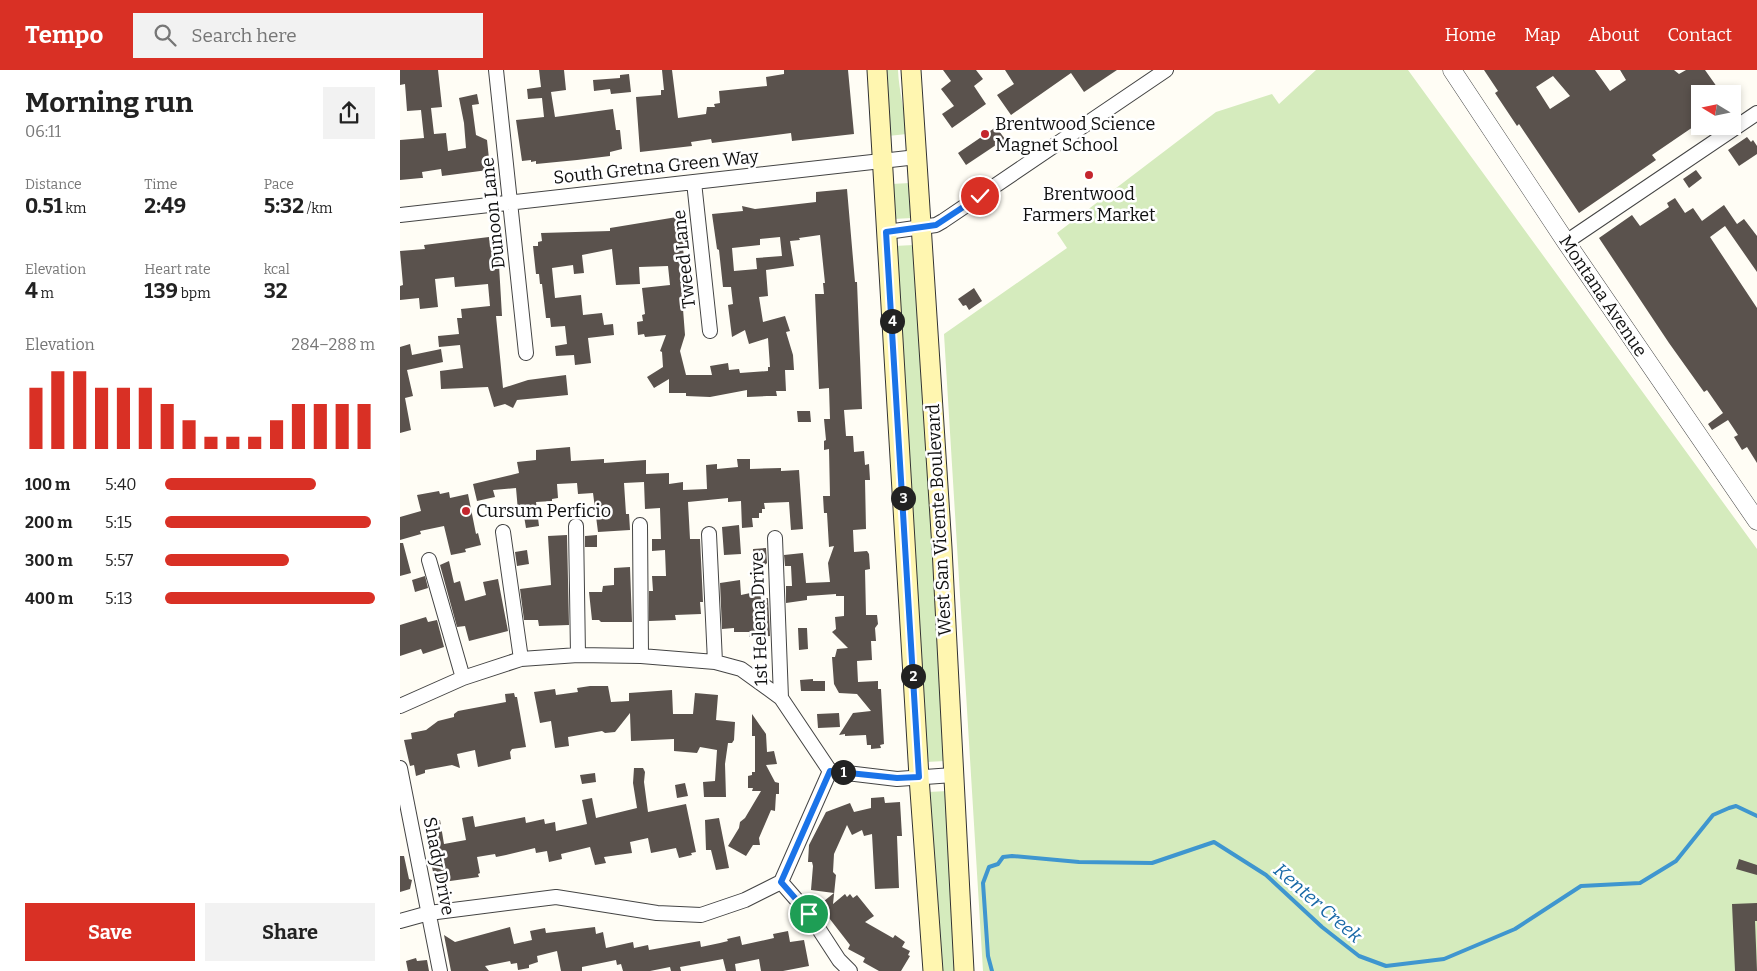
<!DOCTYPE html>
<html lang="en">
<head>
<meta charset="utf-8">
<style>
  :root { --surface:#fff; --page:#f2f2f2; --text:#222; --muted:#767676; --accent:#d93025 }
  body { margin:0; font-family:Bitter,serif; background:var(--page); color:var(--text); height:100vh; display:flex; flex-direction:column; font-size:19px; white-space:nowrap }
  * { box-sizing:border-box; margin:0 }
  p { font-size:16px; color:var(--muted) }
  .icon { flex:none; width:28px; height:28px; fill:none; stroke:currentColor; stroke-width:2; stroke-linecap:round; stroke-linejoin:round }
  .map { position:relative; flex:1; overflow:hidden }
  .side { display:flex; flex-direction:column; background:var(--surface); width:400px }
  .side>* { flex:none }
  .needle { width:32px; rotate:280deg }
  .controls { position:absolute; left:1291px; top:15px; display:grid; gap:10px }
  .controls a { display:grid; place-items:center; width:50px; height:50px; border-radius:0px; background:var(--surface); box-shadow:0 2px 8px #0003; font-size:25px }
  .pin { position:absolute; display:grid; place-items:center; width:42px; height:42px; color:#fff; margin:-21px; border:2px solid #fff; border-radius:50%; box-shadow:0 1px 5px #0007 }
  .km { position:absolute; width:25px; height:25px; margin:-12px; border-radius:50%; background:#222; color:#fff; font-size:14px; line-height:25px; text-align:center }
  .round { display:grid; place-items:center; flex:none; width:52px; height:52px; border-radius:0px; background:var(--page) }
  .headline { display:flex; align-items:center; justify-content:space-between; height:85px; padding:0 25px }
  h1 { font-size:28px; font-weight:700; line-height:38px }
  .metrics { display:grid; grid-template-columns:repeat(3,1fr); gap:8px; height:85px; padding:5px 25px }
  .metrics div { display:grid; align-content:center }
  .metrics b { font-size:21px; font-weight:700 }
  .metrics small { font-size:14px; font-weight:400 }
  .metrics p { font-size:14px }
  .chart { height:140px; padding:10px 25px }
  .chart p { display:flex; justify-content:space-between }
  .chart svg { width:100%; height:90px; margin-top:5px; stroke:var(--accent); stroke-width:6 }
  .action { display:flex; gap:10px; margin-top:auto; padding:10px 25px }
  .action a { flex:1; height:58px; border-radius:0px; background:var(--accent); color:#fff; font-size:20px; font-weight:700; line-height:58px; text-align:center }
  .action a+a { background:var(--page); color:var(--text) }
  ul { padding:0 25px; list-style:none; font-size:16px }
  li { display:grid; grid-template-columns:80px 60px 1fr; align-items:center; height:38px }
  li i { height:12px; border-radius:6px; background:var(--accent) }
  header { display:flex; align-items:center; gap:30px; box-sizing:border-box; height:70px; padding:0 25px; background:var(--accent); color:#fff }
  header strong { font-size:24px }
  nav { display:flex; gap:28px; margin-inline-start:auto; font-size:18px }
  .search { width:350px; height:45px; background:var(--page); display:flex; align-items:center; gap:12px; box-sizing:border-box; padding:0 18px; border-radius:0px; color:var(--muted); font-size:19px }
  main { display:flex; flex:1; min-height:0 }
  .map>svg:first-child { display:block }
  .green { fill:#d5ebbd }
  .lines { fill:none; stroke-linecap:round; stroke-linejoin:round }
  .stream { stroke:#3f96cf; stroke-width:4 }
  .building { fill:#5a524d; fill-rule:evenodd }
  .minor-casing { stroke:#444; stroke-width:16 }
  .tertiary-casing { stroke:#444; stroke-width:19 }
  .secondary-casing { stroke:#333; stroke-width:21 }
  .minor { stroke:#fff; stroke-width:14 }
  .tertiary { stroke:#fff; stroke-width:18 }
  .secondary { stroke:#fff6b0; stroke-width:19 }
  .route-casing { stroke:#fff; stroke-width:10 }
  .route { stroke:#1a73e8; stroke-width:6 }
  .poi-dot { fill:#c4262e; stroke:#fff; stroke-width:2 }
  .labels { text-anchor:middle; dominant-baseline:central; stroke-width:5; stroke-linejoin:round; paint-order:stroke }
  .poi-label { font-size:18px; fill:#111; stroke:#fff; text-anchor:start }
  .street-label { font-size:18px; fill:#111; stroke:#fff }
  .water-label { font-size:19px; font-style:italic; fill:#1768a6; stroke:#fff }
</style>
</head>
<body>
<header>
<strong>Tempo</strong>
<div class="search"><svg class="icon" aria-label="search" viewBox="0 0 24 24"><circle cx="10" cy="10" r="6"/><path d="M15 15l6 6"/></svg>Search here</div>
<nav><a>Home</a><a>Map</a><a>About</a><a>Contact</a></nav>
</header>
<main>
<section class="side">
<div class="headline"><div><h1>Morning run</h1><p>06:11</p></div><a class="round"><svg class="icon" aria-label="share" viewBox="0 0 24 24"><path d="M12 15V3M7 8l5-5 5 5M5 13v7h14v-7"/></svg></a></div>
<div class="metrics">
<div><p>Distance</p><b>0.51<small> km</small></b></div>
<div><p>Time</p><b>2:49</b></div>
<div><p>Pace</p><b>5:32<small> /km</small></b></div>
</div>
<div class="metrics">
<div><p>Elevation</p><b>4<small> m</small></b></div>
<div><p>Heart rate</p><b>139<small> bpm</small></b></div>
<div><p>kcal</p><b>32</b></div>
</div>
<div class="chart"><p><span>Elevation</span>284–288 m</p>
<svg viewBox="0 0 160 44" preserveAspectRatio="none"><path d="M5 44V14M15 44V6M25 44V6M35 44V14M45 44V14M55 44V14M65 44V22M75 44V30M85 44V38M95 44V38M105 44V38M115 44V30M125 44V22M135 44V22M145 44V22M155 44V22"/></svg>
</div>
<ul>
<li><b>100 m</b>5:40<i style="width:72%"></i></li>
<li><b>200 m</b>5:15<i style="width:98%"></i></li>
<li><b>300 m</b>5:57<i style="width:59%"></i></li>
<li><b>400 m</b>5:13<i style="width:100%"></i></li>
</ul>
<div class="action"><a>Save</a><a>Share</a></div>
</section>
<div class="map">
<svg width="1357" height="901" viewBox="0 0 1357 901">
  <rect width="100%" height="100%" fill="#fffdf5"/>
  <path class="green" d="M484 0H498C499 22 505 42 507 64L488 66Z
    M916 0H1008L1357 479V901H583L544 264 667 178 657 163 816 42 872 24 879 34Z
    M510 113 512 148 493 149 491 114Z
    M514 175 545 691 526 692 494 176Z
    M548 721 558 901H538L528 722Z"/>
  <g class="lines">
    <path class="stream" d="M592 901 588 886 583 813 589 797 598 794 603 787 612 786 679 792 752 793 814 772 866 805 922 857 959 886 986 896 1044 889 1115 859 1181 816 1240 813 1276 791 1313 745 1329 738 1336 736 1357 746"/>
  </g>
  <path class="building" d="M0 0H38L42 37 31 38 34 64 46 63 48 81 66 78 64 53 59 28 77 24 79 34 72 35 76 65 87 70 90 98 88 100 42 106 41 99 22 102 23 108H21L0 110V70L24 68 21 40 7 41 5 14 0 15Z
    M139 0H164L166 20 151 22 155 47 213 39 216 60H220L222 79 210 82V86L177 90 136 94V91L131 92V90L122 91 116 50 144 47 142 28 128 29 127 19 141 17Z
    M262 0H272L278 48 306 44 307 37H315L314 34 320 33 319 21 367 16 366 7 384 4V0H448L454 64 392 71 391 63 312 73 311 69 291 72 292 76 240 82 236 27 261 25V20H264Z
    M543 0H576L583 9 574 16 586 34 552 58 542 44 554 36 541 19 551 11Z
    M605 0H717L684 22 671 3 611 45 597 25 614 14Z
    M1084 0H1195L1210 21 1226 10 1220 0H1274L1279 4 1286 0H1305L1322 24H1300V36L1293 41 1300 51V56H1304L1306 59 1298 65 1293 57 1252 85 1256 90 1179 143 1119 54 1117 56 1095 23 1098 21ZM1153 6 1170 26 1150 39 1136 17Z
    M229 4 231 22 211 24 210 19 194 21 193 10 220 8V5Z
    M596 57 605 69 566 95 558 83Z
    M1347 67 1351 72 1353 70 1357 76V84L1339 96 1328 80Z
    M1296 100 1302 108 1289 118 1283 109Z
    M447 119 455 212H457L462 339 444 340 446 366H453L454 382 464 381 465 395 469 394 470 410H465L466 459 453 460 454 482 467 481 469 484 470 499 465 500 466 545H477L478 554 475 558 476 571H471L472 590 457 591 458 612 478 611V619H481L484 674 480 675 481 678 471 679V675H467L466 665 445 666V664L439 665 453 643 471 641 457 624 439 623 434 614 432 587H435L437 579 448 578 432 562 436 559 435 547 444 546V526H436V524L407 526V530L386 533V516H392L391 496H385L384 485 403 483 406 513 430 512 428 493 434 476 429 477 427 443H424L423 426H430L429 379 424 380V371L426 370 424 349H430L429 318 419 319 415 224H424L423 213H425L420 165 399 168 400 170 390 171 394 196 366 200 368 226 359 227 363 252 385 246 390 261 386 262 393 285 394 300H385L386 321H376L377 326H367L347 327V320L310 327 286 326V323H269V309L254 318 247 307 263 297 262 282 260 281 266 265 245 267 244 264 238 265 237 252 243 251 242 245 245 244 242 218 270 215 268 196 239 197 240 214 216 215 212 179 182 185 184 203 174 204 173 195 152 198 155 228 181 225 183 245 202 243 204 255 213 254 214 265 188 268 191 293 175 295 174 285 156 286 155 276 167 274 165 256 151 257 150 248H146L142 214H140L139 204H136L133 176H138V172L142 171 141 163 210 161V158L283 146 288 178 283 179 284 186 279 187 285 265 280 281 286 305H312L310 296 328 293 329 300 339 299 340 303 368 301V297H370L368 268 349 274 345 260 332 267 328 235 333 234 331 217H323L319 180 317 179 312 144 343 141 342 136 355 139 416 132V122ZM380 167 382 186 356 188 357 199 334 201 332 178 360 175V169Z
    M1275 128 1285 143 1293 138 1302 151 1324 135 1337 154 1344 149 1357 166V202L1325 156 1310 167 1357 238V393L1347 377 1342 380 1334 367 1338 365 1328 350 1312 360 1308 354 1323 343 1307 320 1304 322 1269 273 1199 168 1232 145 1240 156 1269 137 1267 133Z
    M89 167 90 177 97 176 99 195 102 246H96L103 318 128 310 166 305 168 325 117 330 113 338 105 334 94 337 88 317 41 319 40 301 63 298 60 275 39 277 38 266 59 264 57 248H62L61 239 90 236 88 214 55 217 54 207 35 209 38 237 20 239 19 228 0 230V216L3 215 0 181 25 179 24 175Z
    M574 218 582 231 569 240 566 235 563 236 558 229Z
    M10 274 12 285 41 279 43 292 7 300 13 326 5 328 11 360 0 363V277Z
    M397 341H410L411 352H398Z
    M170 377 171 391 204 389V393L246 390V404L269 403V414L283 412V420L307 419 306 395 317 394V399L338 397 337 389H350V399L381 398V401L399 400 403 459 391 460 389 432 364 433 365 439H362V443H359V448H352L353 457 342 458 341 431 328 432V428L288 432 290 469H300L303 532H300L301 544 275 545 276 550 249 551V521H253L252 506H266L265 480 252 481V469H261L260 438 245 439 244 412 224 413 226 444H229L230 460 198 462 193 423 178 424 177 413 157 414 158 428 152 429V431L136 432 139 456 126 458 123 440 118 441 116 418 93 420 95 427 77 431 73 414 119 403 117 392 136 390V380Z
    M39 421 40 424 49 422 50 428 68 424 76 464 78 463 81 475 65 479 66 482 51 485 44 456 20 461 21 464 0 470V447L21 441 17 425Z
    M339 455 341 484 324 485 322 457Z
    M167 465 169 555 139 556 138 550H124L120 519 151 515 148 466Z
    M197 465V477H185V466Z
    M0 473H3L11 503 0 506Z
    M366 478 367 493 365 495 354 496 353 479Z
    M127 480 129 494 117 496 115 482Z
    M49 491 54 513 60 511 65 531 86 525 83 512 98 509 108 561 69 571 65 556 57 557 40 495Z
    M230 497 232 552H201L199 550H192L189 522H202L203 516 214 515V498Z
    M25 506 28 518 15 522 12 510Z
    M340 510 341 525 355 522 360 523 361 529 368 528 370 566 349 567V562H334V558L322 559 320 513Z
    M26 547 28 552 37 550 44 577 23 584 21 579 0 586V555Z
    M398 558H407L408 579 399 580Z
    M413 609V611H425V621H401L400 610Z
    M190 616H208L211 632 229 631V623L272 620 273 644H293L295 623 318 625 316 650 335 652 334 670 332 673H328L325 694 326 727H304L303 712 315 711 317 680 300 677 297 683 274 681V669L231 671 230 643 215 662 205 663 202 661 168 667 169 676 155 678 151 651 140 653 134 622 155 619 156 625 178 622 177 618Z
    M114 623 115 627H117L126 677 112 679 110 682 111 689 78 697 75 680 57 684 60 698 52 695 25 700V703L16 706 14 695 10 696 4 670 12 669 11 663 26 660 38 651 54 647V644L58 641 106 632 105 624Z
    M439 643 440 657 418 658 417 644Z
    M352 644 366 664 367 682 374 681 377 694 366 695 375 712 379 713V724H376L375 741 371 740 359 768 360 775H353L346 786 328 776 339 758 340 752 345 748 361 721H352L353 718H348V706L352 705V702H355V666H352Z
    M234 698H243L245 702 244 712 248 742 286 734 296 782 291 783 292 785 279 788 276 778 251 783 248 768 230 772 232 783 204 787 206 793 195 795 190 777 161 784 162 789 149 792 147 781 136 783 135 778 106 785 96 787 95 784 77 787 80 803 78 804 79 807 43 812 42 809 35 811 29 783H32L26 753 40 750 44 774 66 770 62 748 73 746 75 757 125 747 126 753 144 749 145 754 155 752 156 761 187 754 182 730 192 728 196 748 237 738 233 713Z
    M195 703 196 712 182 714 180 705Z
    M285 713 288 726 277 728 275 715Z
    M484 727 485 733 500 732 502 766H497L499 818 475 819 472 764 464 766 462 760 452 765 447 755 434 784 433 802 436 805 433 834 445 824 447 827 450 824 453 828 457 825 474 846 465 852 493 868 495 865 505 872 502 877 510 881 508 885 510 886 501 901H479L463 892 465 888 448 879 450 875 419 835 434 823 411 820 413 796 412 792H408L409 775 426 742 450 733 454 742 471 738V728Z
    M319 748 329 798 316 800 311 780H306L305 750Z
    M0 786H4L9 809 12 810 10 819 0 822Z
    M1339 789 1357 795V805L1336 799Z
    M1357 833V851H1355L1357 901H1335L1332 834Z
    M110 857 114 874 132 870 130 861 145 858 146 863 195 857 196 864 203 862 206 878 233 872 234 878 248 875 249 880 300 871 301 877 320 873 328 871 327 869 340 866 342 875 374 868 373 864 388 861 390 872 404 870 409 896 383 901H361L359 889 335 894 336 901H326L323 889 280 897 281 901H271L270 897 250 901H223L221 894 217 895 216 890 182 897V901H161L157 881 137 886 138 892 129 895V898L118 900 117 893 111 894 110 891 85 896 89 901H51L44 865 55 872Z
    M16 888 17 891 27 890 29 901H8L6 891Z"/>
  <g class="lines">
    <defs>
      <path id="minor" d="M96 0 126 283
        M294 112 310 261
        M0 145 517 87
        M487 162 536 155 543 151 766 0
        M1166 172 1357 43
        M240 455 241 586
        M176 456 178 585
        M103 462 121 589
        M309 464 315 592
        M375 468 381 628
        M29 490 63 608
        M0 636 63 608 121 589 178 585 241 586 315 592 341 599 381 628 430 701 497 709 553 705
        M0 698 40 901
        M381 812 409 844 439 890 450 901
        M0 851 29 843 156 827 257 843 301 845 345 830 381 812 430 701"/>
      <path id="tertiary" d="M1052 0 1166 172 1357 451"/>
      <path id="secondary" d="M477 0 519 707 533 901
        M511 0 542 478 564 901"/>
    </defs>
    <use href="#minor" class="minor-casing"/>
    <use href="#tertiary" class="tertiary-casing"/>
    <use href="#secondary" class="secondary-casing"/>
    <use href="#minor" class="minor"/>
    <use href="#tertiary" class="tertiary"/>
    <use href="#secondary" class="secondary"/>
  </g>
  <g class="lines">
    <defs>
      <path id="route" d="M409 844 381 812 430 701 497 708 519 707 486 162 536 155 580 126"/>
    </defs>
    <use href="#route" class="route-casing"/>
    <use href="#route" class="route"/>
  </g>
  <g class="poi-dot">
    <circle cx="585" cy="64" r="5"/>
    <circle cx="689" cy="105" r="5"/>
    <circle cx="66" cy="441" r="5"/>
  </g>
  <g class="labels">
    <g class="poi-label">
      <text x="595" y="54">Brentwood Science<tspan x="595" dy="21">Magnet School</tspan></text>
      <text x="689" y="124" text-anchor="middle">Brentwood<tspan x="689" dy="21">Farmers Market</tspan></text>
      <text x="76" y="441">Cursum Perficio</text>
    </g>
    <g class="street-label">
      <text transform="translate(256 97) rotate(-6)">South Gretna Green Way</text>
      <text transform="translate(93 143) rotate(-96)">Dunoon Lane</text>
      <text transform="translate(284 189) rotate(-96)">Tweed Lane</text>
      <text transform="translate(1203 226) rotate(56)">Montana Avenue</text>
      <text transform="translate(539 450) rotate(-93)">West San Vicente Boulevard</text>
      <text transform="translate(359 549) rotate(-92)">1st Helena Drive</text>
      <text transform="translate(39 796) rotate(79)">Shady Drive</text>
    </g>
    <g class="water-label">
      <text transform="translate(918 833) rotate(41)">Kenter Creek</text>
    </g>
  </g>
</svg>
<div class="controls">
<a><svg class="needle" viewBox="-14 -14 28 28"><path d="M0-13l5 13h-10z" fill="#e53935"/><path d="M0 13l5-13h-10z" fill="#767676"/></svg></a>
</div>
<div class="pin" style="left:409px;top:844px;background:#1e9e55"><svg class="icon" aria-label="arrive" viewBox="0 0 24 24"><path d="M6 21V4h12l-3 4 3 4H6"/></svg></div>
<div class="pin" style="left:580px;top:126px;background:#d93025"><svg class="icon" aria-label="check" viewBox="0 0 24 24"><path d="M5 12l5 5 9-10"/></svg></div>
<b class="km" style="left:443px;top:702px">1</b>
<b class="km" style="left:513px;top:606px">2</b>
<b class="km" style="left:503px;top:428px">3</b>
<b class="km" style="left:492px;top:251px">4</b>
</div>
</main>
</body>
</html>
